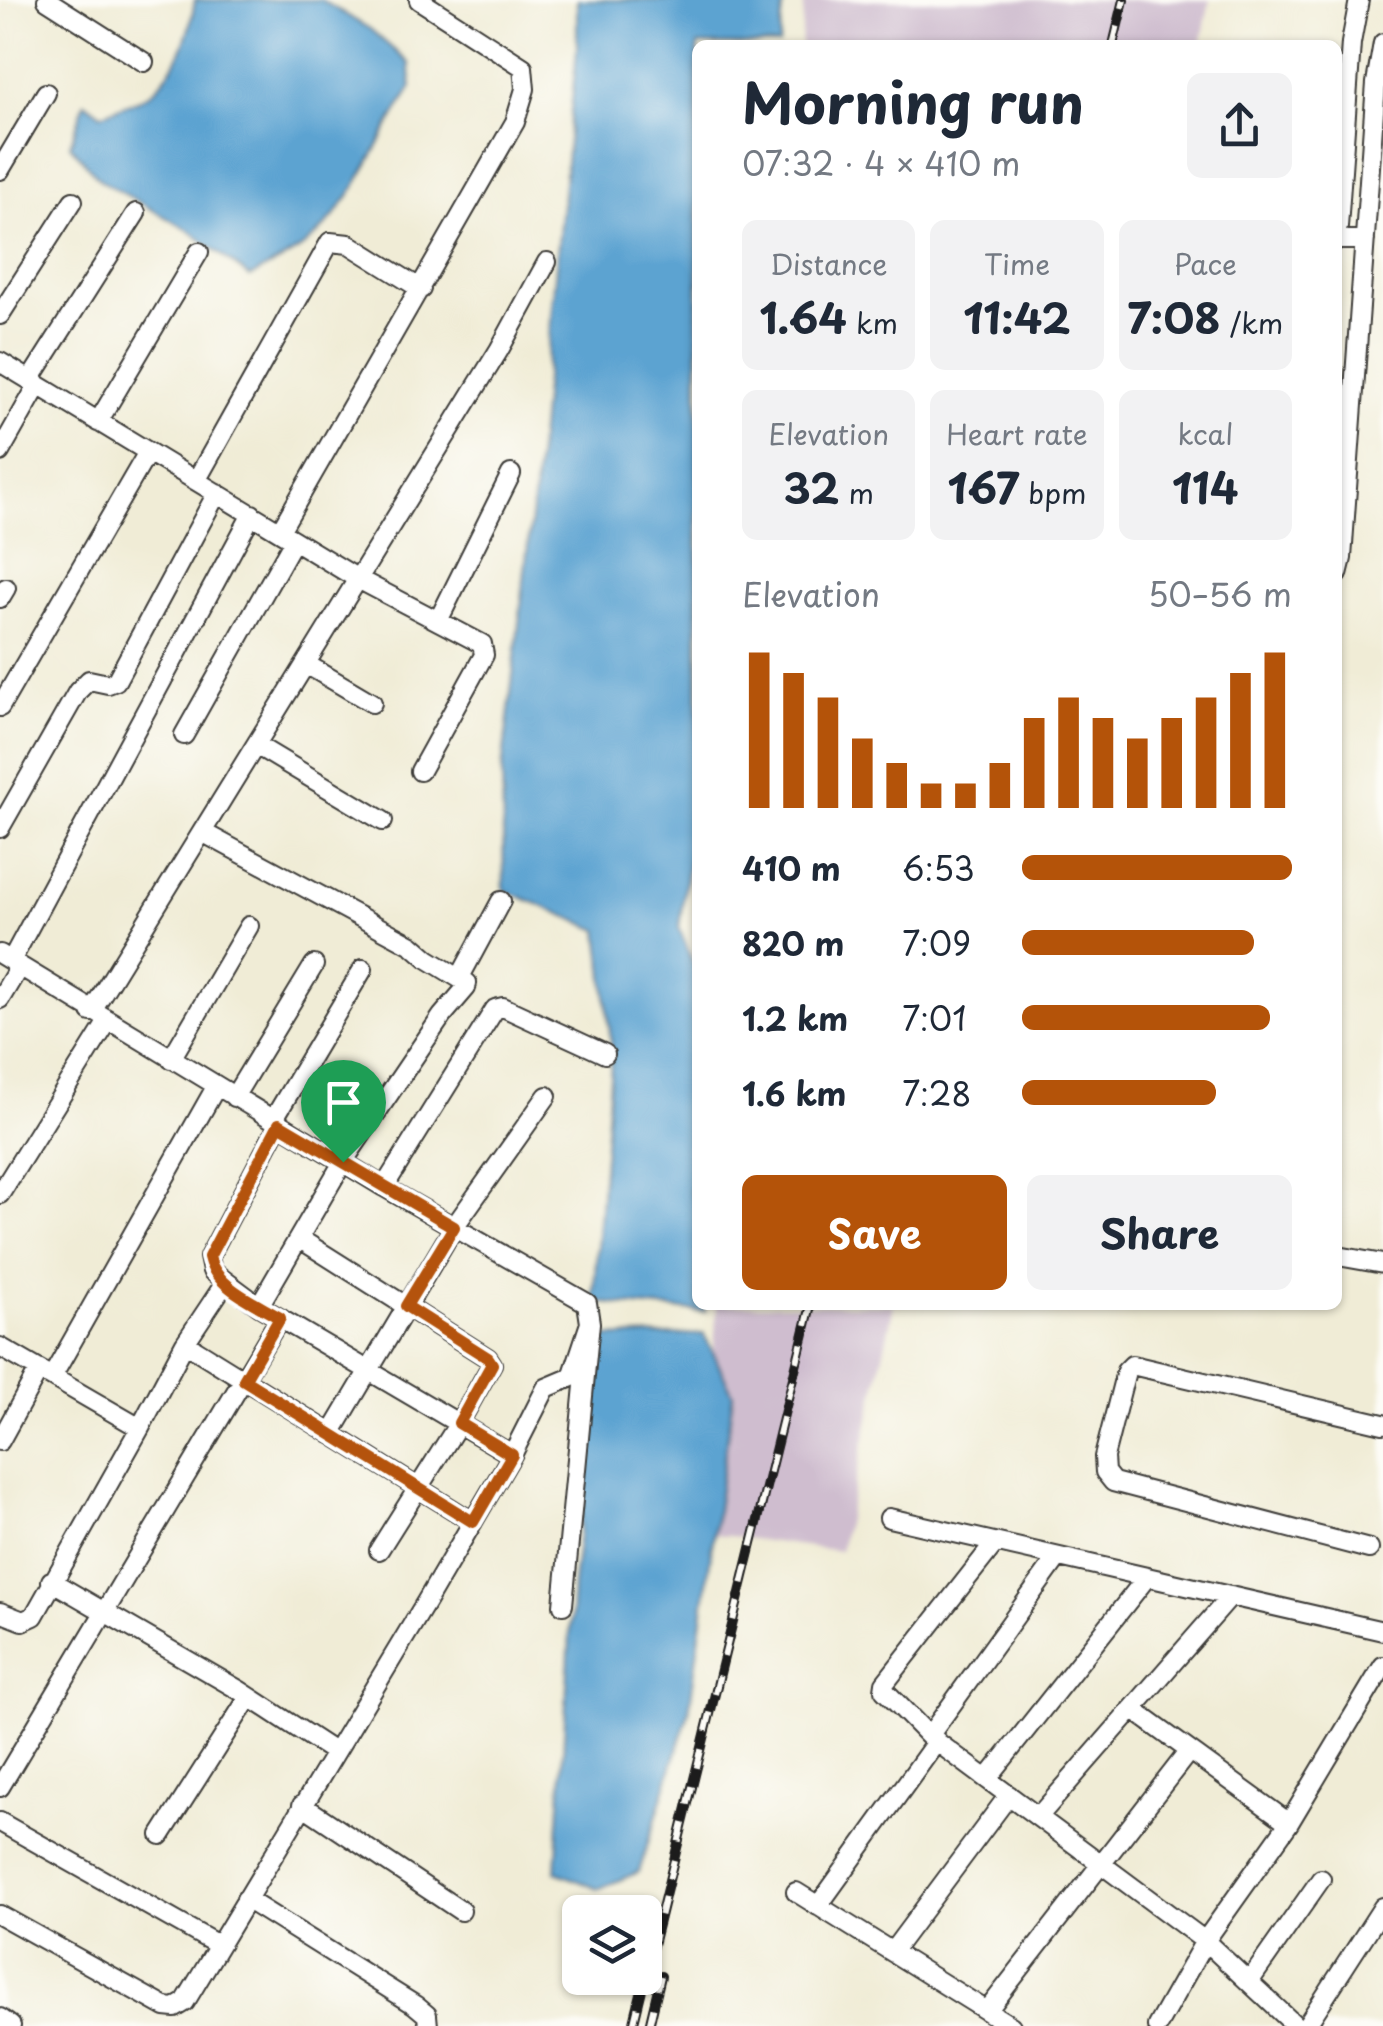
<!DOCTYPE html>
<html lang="en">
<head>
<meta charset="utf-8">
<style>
  :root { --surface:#fff; --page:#f2f2f3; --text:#1f2937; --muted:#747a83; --accent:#b45309 }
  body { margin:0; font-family:"Playpen Sans",sans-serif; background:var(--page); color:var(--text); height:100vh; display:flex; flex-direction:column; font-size:38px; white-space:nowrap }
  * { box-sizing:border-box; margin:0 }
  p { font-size:32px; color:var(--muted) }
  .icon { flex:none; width:55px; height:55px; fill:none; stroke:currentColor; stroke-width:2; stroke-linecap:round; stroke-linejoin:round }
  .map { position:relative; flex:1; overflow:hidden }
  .details { position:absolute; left:692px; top:40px; width:650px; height:1270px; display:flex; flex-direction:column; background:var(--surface); border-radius:15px; box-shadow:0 2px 8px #0004 }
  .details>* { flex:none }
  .fabs { position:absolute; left:562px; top:1895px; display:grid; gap:20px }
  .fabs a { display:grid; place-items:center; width:100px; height:100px; border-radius:15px; background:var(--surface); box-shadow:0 2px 8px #0004; font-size:50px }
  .pin { position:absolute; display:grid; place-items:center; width:85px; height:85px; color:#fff; margin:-102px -42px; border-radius:50% 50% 50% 0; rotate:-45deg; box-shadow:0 0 10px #0007 }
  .pin .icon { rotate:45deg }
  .round { display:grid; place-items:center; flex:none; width:105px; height:105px; border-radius:15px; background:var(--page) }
  .headline { display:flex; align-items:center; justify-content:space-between; height:170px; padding:0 50px }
  h1 { font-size:55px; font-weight:700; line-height:75px }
  .figures { display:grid; grid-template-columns:repeat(3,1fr); gap:15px; height:170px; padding:10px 50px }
  .figures div { display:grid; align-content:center; border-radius:15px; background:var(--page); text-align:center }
  .figures b { font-size:42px; font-weight:700 }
  .figures small { font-size:28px; font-weight:400 }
  .figures p { font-size:28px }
  .chart { height:280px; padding:20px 50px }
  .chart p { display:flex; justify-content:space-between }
  .chart svg { width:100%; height:180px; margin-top:10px; stroke:var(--accent); stroke-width:6 }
  .button { display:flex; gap:20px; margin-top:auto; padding:20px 50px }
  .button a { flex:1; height:115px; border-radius:15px; background:var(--accent); color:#fff; font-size:40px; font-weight:700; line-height:115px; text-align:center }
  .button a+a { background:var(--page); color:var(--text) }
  ul { padding:0 50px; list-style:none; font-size:32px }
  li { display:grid; grid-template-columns:160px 120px 1fr; align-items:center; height:75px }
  li i { height:25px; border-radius:12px; background:var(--accent) }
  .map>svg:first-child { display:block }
  .industrial { fill:#cfbdcf }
  .water { fill:#5ba3d1; stroke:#3c6076; stroke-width:2.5 }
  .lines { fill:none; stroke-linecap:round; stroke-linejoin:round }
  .street-casing { stroke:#3c3b38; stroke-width:22 }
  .street { stroke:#fff; stroke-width:18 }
  .rail-casing { stroke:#1c1c1c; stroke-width:10 }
  .rail { stroke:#fdfcf7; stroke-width:6; stroke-dasharray:19; stroke-linecap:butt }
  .route-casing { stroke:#fff; stroke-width:20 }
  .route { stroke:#b45309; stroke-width:12 }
</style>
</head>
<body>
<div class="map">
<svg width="1383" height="2026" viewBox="0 0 1383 2026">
  <rect width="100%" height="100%" fill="#fdfcf7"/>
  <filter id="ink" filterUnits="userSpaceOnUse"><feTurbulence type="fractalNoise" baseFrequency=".01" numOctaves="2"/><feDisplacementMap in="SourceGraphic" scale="20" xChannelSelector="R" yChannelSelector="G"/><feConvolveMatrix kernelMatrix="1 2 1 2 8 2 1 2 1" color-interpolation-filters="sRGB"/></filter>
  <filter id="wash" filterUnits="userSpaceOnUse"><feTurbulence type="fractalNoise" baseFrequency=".0048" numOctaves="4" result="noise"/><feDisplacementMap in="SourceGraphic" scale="40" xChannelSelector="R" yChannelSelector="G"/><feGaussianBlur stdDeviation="2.25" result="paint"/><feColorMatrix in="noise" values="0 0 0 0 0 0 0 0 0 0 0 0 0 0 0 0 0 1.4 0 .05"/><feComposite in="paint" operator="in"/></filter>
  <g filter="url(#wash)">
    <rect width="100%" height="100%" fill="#f0ecd6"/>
    <path class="industrial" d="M804 0H1210L1201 45H801Z
      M717 1305H894L840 1551 700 1532Z"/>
    <path class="water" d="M195 0H321L370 29 409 63 412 87C377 140 355 206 304 246 288 258 267 267 250 277L190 231 100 180 70 145 85 102 101 114C116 108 139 102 152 92 178 68 190 33 195 0Z
      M577 0H784L779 45H698V798L679 927 697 973 698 1182 690 1190 697 1208 698 1305H705V1312L593 1302 612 1052 599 930 504 890 502 770 534 492 577 49Z
      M704 1334 733 1394 689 1712 639 1872 598 1889 556 1872 573 1583 603 1337Z"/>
  </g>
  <g filter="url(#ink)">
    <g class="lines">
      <defs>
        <path id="street" d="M47 0 144 62
          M0 170 46 93
          M1338 227 1351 43 1359 0
          M1338 240H1365
          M0 315 73 201
          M0 362 358 579 482 644 484 655 420 771
          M30 380 136 213
          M98 422 199 252
          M0 452 38 385
          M196 481 330 242 349 244 421 289
          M280 531 515 122 525 89 523 67 419 0
          M1338 574 1342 558 1376 83 1383 43
          M0 598 6 588
          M438 621 511 474
          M306 664 372 703
          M0 707 148 452
          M184 735 294 540
          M256 745 383 821
          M0 828 78 691 89 680 108 684 116 681 217 493
          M202 832 412 945 428 959 467 983 466 988 442 1016 343 1162 259 1306
          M0 954 384 1187 587 1303 590 1323 563 1605
          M11 961 252 514
          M460 977 501 901
          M0 999 19 967
          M91 1012 499 350 547 262
          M171 1059 249 926
          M234 1097 314 965
          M273 1120 363 969
          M279 1124 209 1257 212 1271 259 1306 512 1455
          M384 1187 495 1009 503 1007 605 1054
          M0 1194 108 1021
          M300 1239 488 1358 492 1364 459 1423 379 1550
          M1338 1256 1383 1264
          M185 1343 225 1283
          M0 1347 140 1428 185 1343 473 1522
          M52 1377 216 1087
          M331 1434 454 1227 547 1096
          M0 1441 39 1370
          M889 1518 1383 1631
          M995 1543 885 1683 884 1690 929 1736 1205 1941 1296 2026
          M1369 1549 1113 1482 1105 1472 1104 1457 1126 1371 1132 1365 1383 1424
          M51 1581 239 1690 334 1752
          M0 1612 23 1621 34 1616 140 1428
          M1132 1709 1289 1823
          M929 1736 1058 1557
          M987 1779 1147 1577
          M0 1787 280 1318
          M302 1805 461 1911
          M1038 1817 1231 1596
          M0 1822 218 1945
          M161 1835 249 1697
          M796 1892 1011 2026
          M246 1899 415 2005 427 2015 428 2026
          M818 1906 937 1741
          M0 1915 165 2007 175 2008 185 2002 426 1602 512 1455 546 1388 572 1377 590 1323
          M892 1952 1009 1795
          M1249 1982 1321 1879
          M987 2011 1189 1751
          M0 2018 11 2026
          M1157 2026 1205 1941 1289 1823 1383 1666
          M1306 2026 1383 1907"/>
      </defs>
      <use href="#street" class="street-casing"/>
      <use href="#street" class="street"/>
      <defs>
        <path id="rail" d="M1113 45 1124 0
          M633 2026 811 1305
          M649 2026 661 1976"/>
      </defs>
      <use href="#rail" class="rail-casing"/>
      <use href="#rail" class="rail"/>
    </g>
  </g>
  <g class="lines" filter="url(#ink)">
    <defs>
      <path id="route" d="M279 1124 454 1227 406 1306 488 1358 492 1364 459 1423 512 1455 473 1522 244 1380 280 1318C255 1303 215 1287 209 1257Z"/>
    </defs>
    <use href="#route" class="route-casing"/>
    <use href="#route" class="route"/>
  </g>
</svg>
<div class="fabs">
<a><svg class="icon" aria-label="layers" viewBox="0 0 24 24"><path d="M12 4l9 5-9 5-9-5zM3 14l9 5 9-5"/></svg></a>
</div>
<div class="pin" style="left:343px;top:1162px;background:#1e9e55"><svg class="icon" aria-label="arrive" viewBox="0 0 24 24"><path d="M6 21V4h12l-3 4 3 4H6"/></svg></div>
<section class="details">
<div class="headline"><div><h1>Morning run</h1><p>07:32 · 4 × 410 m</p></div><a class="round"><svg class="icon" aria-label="share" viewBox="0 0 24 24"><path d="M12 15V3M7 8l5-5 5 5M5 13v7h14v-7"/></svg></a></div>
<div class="figures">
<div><p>Distance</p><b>1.64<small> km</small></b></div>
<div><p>Time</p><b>11:42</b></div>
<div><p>Pace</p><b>7:08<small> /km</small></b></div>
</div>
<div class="figures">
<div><p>Elevation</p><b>32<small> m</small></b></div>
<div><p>Heart rate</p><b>167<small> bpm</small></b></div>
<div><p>kcal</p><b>114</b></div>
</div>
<div class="chart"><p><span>Elevation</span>50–56 m</p>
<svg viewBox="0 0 160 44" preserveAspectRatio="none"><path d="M5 44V6M15 44V11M25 44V17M35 44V27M45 44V33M55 44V38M65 44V38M75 44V33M85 44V22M95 44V17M105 44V22M115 44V27M125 44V22M135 44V17M145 44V11M155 44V6"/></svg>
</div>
<ul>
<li><b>410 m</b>6:53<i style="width:100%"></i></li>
<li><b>820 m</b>7:09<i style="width:86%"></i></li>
<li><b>1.2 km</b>7:01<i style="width:92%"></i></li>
<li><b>1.6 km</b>7:28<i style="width:72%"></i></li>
</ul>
<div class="button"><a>Save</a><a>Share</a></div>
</section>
</div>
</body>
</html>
